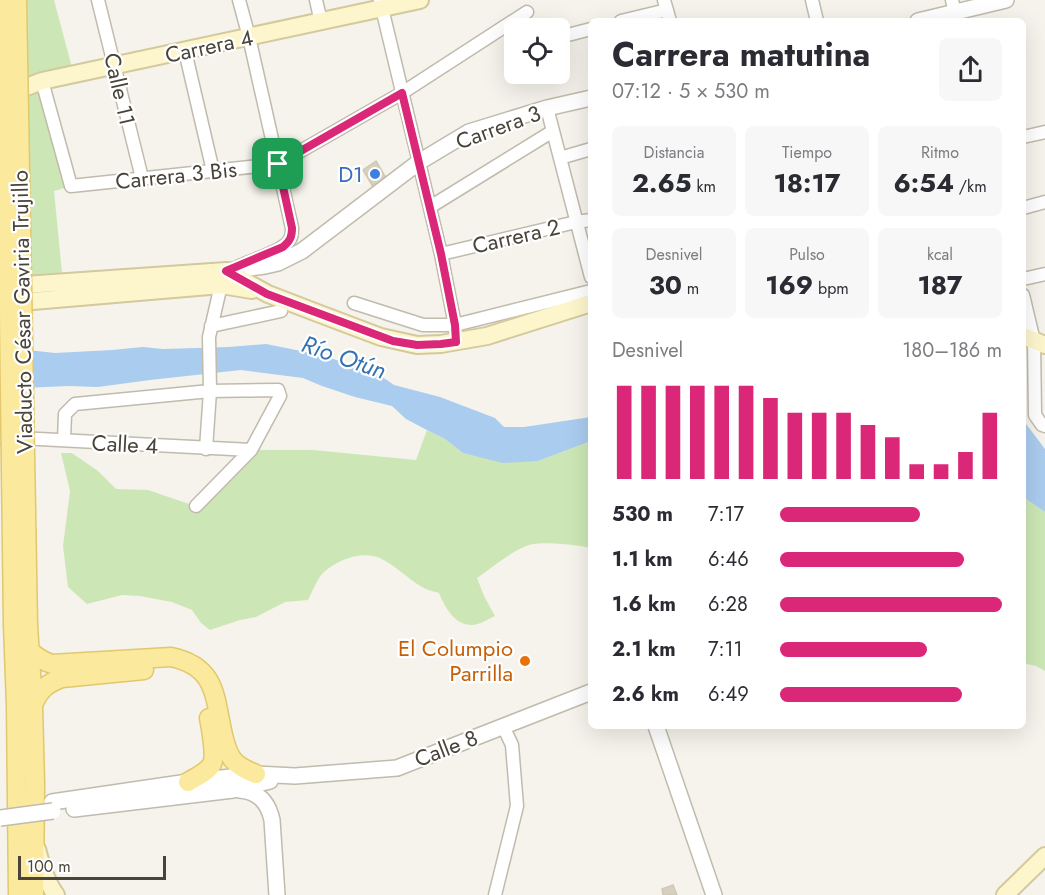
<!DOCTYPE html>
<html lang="es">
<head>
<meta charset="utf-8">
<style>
  :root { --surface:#fff; --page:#f7f7f7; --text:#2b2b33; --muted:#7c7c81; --accent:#db2777 }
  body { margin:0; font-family:Jost,sans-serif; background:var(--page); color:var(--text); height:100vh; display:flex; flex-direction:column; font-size:22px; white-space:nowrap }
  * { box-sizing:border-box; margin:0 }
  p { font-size:20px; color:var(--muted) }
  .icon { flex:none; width:33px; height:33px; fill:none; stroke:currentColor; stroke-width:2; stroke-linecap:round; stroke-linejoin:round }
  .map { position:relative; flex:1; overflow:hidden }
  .side { position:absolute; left:588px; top:18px; width:438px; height:711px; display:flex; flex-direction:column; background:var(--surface); border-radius:9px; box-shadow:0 6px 24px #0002 }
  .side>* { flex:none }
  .controls { position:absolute; left:504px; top:18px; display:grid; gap:12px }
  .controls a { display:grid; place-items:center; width:66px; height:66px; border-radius:9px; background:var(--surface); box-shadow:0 6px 24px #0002; font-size:30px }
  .scale { position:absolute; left:18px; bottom:15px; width:148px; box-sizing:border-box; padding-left:6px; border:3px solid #494439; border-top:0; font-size:16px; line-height:21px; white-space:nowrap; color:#494439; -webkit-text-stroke:4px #fff; paint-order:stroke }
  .pin { position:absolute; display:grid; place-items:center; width:51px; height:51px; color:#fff; margin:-26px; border-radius:12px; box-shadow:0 3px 9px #0006 }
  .round { display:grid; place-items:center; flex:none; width:63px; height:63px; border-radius:9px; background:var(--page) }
  .overview { display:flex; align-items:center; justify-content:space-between; height:102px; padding:0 24px }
  h1 { font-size:33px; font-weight:700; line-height:45px }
  .stats { display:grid; grid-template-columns:repeat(3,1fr); gap:9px; height:102px; padding:6px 24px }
  .stats div { display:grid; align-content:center; border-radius:9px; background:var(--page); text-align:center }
  .stats b { font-size:26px; font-weight:700 }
  .stats small { font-size:16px; font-weight:400 }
  .stats p { font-size:16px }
  .chart { height:168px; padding:12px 24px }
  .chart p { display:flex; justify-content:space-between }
  .chart svg { width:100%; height:108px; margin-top:6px; stroke:var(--accent); stroke-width:6 }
  ul { padding:0 24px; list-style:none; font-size:20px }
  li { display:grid; grid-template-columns:96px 72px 1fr; align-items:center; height:45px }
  li i { height:15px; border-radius:8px; background:var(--accent) }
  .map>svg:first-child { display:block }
  .green { fill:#cce7b5 }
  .water { fill:#aaccef }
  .building { fill:#d6d0c0; stroke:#d1c8b4; stroke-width:1.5 }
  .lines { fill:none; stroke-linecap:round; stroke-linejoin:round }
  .minor-casing { stroke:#c0bbad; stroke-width:15 }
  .tertiary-casing { stroke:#c0bbad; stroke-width:18 }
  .secondary-casing { stroke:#d3c99c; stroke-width:20 }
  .primary-casing { stroke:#e1c86d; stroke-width:21 }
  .minor { stroke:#fff; stroke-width:12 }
  .tertiary { stroke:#fff; stroke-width:15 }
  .secondary { stroke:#fdf6cd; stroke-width:16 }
  .primary { stroke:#fbe99d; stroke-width:18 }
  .tertiary-bridge-casing { stroke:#c0bbad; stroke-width:18; stroke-linecap:butt }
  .primary-bridge-casing { stroke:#e1c86d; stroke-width:21; stroke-linecap:butt }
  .tertiary-bridge { stroke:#fff; stroke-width:15 }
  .primary-bridge { stroke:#fbe99d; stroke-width:18 }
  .route-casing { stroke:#fff; stroke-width:12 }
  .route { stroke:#db2777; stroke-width:8 }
  .shop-dot { fill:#3f7fe0; stroke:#fff; stroke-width:2 }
  .food-dot { fill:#e8710a; stroke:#fff; stroke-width:2 }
  .labels { text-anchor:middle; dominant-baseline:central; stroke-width:4.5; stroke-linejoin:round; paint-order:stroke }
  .street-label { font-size:22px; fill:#494439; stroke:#fff }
  .shop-label { font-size:22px; fill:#366cbe; stroke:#fff; text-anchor:end }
  .food-label { font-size:22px; fill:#c56008; stroke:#fff; text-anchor:end }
  .water-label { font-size:24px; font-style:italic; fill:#3472b3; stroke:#fff }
</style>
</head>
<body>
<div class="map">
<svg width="1045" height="895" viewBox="0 0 1045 895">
  <rect width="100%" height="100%" fill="#f5f3eb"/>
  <path class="green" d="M0 0H54L74 75 43 81 71 186 54 191 63 283 0 287Z
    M427 430 445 439 463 453 538 461 591 441V548C578 545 542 541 529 545 511 551 493 567 477 578L484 596 495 616C488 619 479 625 472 625 454 625 445 607 439 593 433 591 427 590 422 587 407 578 395 565 380 558 362 550 337 560 324 572 318 577 312 592 308 600L285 602 256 617 240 620 210 630 201 623 192 610 172 602 140 596 122 595 87 604 68 587 63 546 70 491 61 453H72L98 471 116 489 148 490 195 506 251 450H313L416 460Z
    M1023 497 1045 512V671L1036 666 1023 663Z"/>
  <path class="water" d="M266 344 321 355 364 369 378 374 394 385 440 397 495 418 504 427H524L591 417V441L538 461 503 463 463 453 445 439 427 430 406 419 392 406 355 397 322 386 303 378 241 370 150 380 98 387 69 386 0 389V347L55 353 112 350 143 347 163 349 229 347Z
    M1023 420 1045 449V512L1023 497Z"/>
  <path class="building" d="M376 161 386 178 373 187 363 170Z
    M673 885 677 895H663L662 889Z"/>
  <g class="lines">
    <defs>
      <path id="minor" d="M98 0 142 178
        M316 0 321 22
        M380 0 441 254 455 325 456 342
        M664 0 670 21
        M812 0 817 21
        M952 0 957 21
        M621 21 667 10
        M560 37 591 29
        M185 51 213 171
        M42 81 71 186 278 164 402 93 527 12
        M547 108 591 277
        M1023 137 1045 132
        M560 158 591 149
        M430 207 553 131
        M1023 208 1045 202
        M441 254 576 222 591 220
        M239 266C250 261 281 251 288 242 292 238 292 233 292 228L249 37 239 0
        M1023 279 1045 274
        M1023 295 1034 341 1035 415 1042 425 1045 426
        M354 303 423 325H455L591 291
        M211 326 281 311
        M0 437 251 450
        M64 440 65 414 75 404 210 391 278 390 280 396 251 450 196 506
        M206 449 210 391 209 337 221 285
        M495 895 517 806 512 745 503 726"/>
      <path id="tertiary" d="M918 21 1006 0
        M226 271 265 266 278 263 302 251 419 162 469 132 547 108 591 98
        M656 726 714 895
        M239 790C258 791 268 802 272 820L277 895
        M52 802 188 782 256 774 295 776 397 768 591 692
        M74 809 233 790 270 781"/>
      <path id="secondary" d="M6 95 42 81 420 0
        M10 286 226 271 268 294 320 314 381 337 417 345 441 344 487 336 591 303
        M9 303 221 285 252 290
        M1023 336 1045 345
        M37 849C41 865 46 882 56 895
        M1005 895 1045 856"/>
      <path id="primary" d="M13 625 16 705 18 895
        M28 625 33 705 35 783 34 895
        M29 650C36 657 42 661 52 664L171 657C219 667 214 700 224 739 226 746 228 754 233 760 239 767 248 771 256 774
        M33 705C39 690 47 683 62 678L144 670
        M188 782C196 777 208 772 212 764 216 756 211 728 209 718"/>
    </defs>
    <use href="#minor" class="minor-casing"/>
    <use href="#tertiary" class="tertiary-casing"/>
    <use href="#secondary" class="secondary-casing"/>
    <use href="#primary" class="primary-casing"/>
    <use href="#minor" class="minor"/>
    <use href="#tertiary" class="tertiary"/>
    <use href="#secondary" class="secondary"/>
    <use href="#primary" class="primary"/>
    <defs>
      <path id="tertiary-bridge" d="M0 818 53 811"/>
      <path id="primary-bridge" d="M5 0 13 625
        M17 0 28 625"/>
    </defs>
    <use href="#tertiary-bridge" class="tertiary-bridge-casing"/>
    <use href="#primary-bridge" class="primary-bridge-casing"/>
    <use href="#tertiary-bridge" class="tertiary-bridge"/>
    <use href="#primary-bridge" class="primary-bridge"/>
  </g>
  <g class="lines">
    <defs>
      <path id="route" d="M402 93 441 254 455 325 456 342 441 344 417 345 393 341 267 294 226 271 283 247C290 241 292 237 292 228L278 164Z"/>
    </defs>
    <use href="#route" class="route-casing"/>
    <use href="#route" class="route"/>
  </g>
  <circle class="shop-dot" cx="375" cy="174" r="6"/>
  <circle class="food-dot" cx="525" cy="661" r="6"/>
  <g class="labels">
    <g class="street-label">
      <text transform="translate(209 46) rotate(-12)">Carrera 4</text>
      <text transform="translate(120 89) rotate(77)">Calle 11</text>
      <text transform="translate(498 127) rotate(-20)">Carrera 3</text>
      <text transform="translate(176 175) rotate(-6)">Carrera 3 Bis</text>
      <text transform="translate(516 236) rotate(-13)">Carrera 2</text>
      <text transform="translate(22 312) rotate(-91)">Viaducto César Gaviria Trujillo</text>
      <text transform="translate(125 444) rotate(3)">Calle 4</text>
      <text transform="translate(446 748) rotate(-21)">Calle 8</text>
    </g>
    <g class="shop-label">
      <text x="363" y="174">D1</text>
    </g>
    <g class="food-label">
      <text x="513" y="648">El Columpio<tspan x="513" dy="25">Parrilla</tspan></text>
    </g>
    <g class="water-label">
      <text transform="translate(344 357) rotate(19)">Río Otún</text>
    </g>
  </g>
</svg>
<div class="controls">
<a><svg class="icon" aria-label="locate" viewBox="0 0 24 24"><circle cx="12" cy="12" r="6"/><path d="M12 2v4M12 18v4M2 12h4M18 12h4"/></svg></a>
</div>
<div class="scale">100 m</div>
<div class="pin" style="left:278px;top:164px;background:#1e9e55"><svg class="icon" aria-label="arrive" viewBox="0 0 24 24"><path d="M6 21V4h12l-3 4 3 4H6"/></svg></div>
<section class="side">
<div class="overview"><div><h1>Carrera matutina</h1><p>07:12 · 5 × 530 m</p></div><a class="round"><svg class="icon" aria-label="share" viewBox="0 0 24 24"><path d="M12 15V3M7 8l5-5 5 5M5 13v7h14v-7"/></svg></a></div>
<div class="stats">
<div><p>Distancia</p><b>2.65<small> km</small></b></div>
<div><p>Tiempo</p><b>18:17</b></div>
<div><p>Ritmo</p><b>6:54<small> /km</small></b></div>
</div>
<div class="stats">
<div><p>Desnivel</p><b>30<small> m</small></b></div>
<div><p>Pulso</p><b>169<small> bpm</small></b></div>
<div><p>kcal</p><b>187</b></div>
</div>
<div class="chart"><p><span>Desnivel</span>180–186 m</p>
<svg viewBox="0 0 160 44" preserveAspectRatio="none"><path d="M5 44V6M15 44V6M25 44V6M35 44V6M45 44V6M55 44V6M65 44V11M75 44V17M85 44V17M95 44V17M105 44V22M115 44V27M125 44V38M135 44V38M145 44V33M155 44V17"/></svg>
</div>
<ul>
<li><b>530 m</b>7:17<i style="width:63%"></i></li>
<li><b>1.1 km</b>6:46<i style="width:83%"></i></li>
<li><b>1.6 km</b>6:28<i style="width:100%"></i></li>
<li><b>2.1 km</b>7:11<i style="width:66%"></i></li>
<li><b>2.6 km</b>6:49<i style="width:82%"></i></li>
</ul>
</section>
</div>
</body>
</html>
